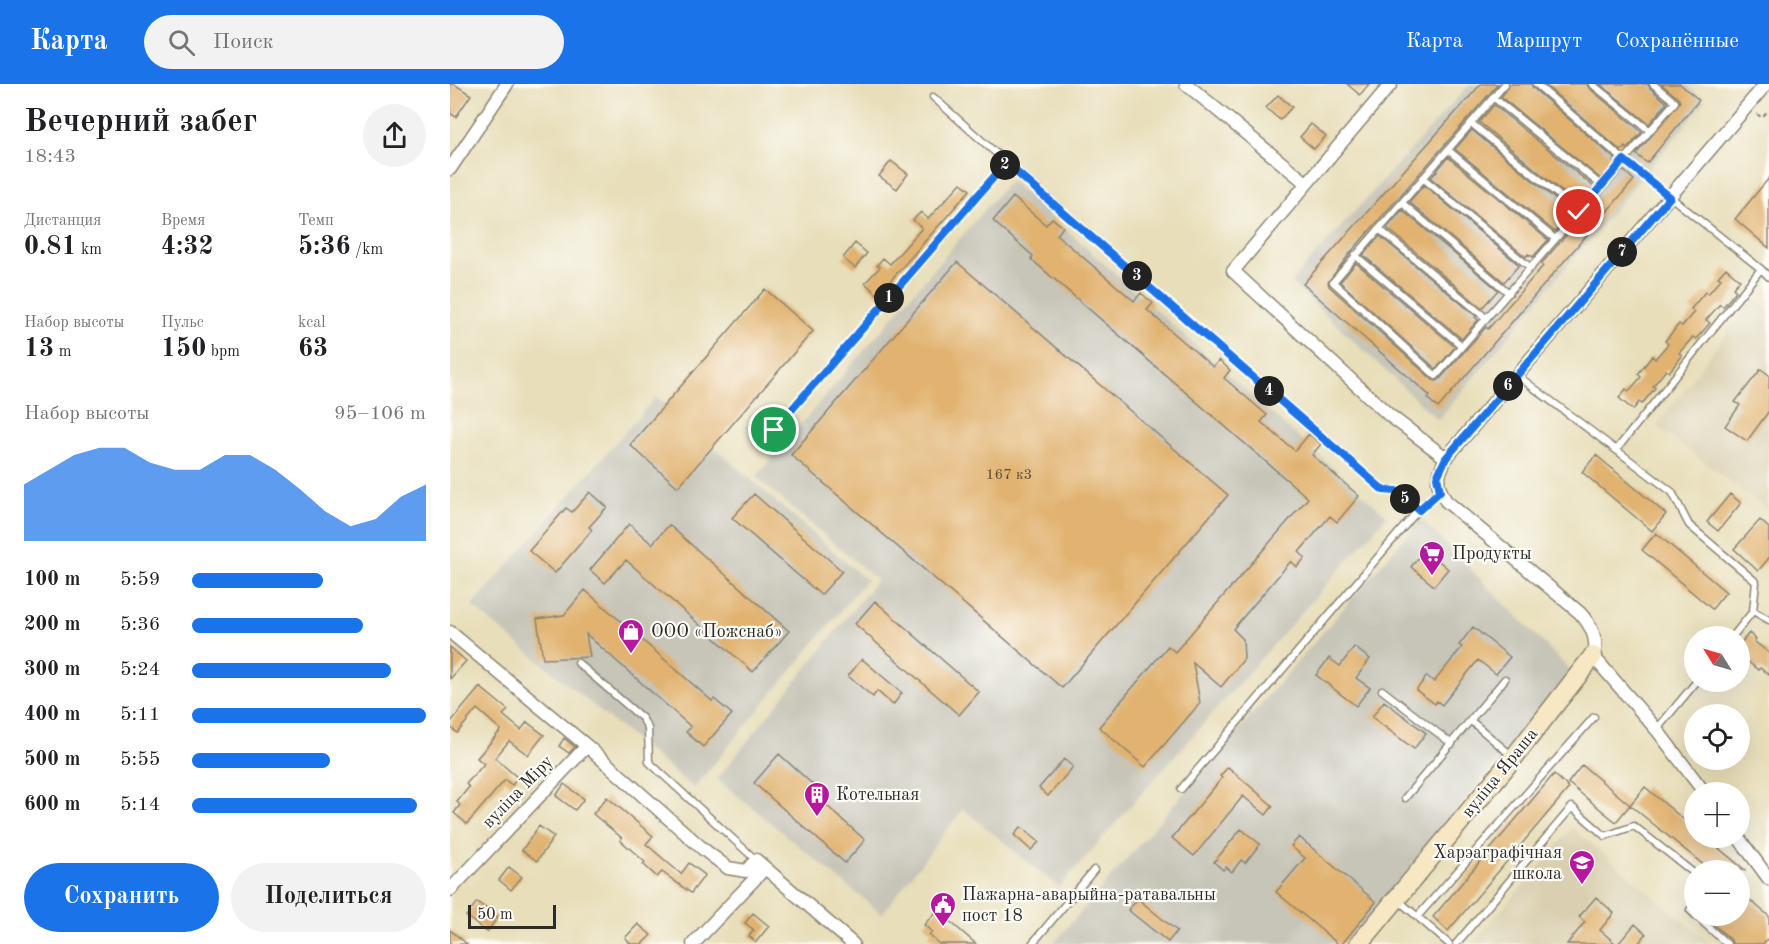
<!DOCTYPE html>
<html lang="ru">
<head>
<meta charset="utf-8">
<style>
  :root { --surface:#fff; --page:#f2f2f2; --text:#202124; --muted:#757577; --accent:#1a73e8 }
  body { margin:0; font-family:"Old Standard TT",serif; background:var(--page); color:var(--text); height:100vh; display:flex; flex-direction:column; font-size:22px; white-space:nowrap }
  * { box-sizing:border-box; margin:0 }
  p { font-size:20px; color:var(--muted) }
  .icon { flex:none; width:33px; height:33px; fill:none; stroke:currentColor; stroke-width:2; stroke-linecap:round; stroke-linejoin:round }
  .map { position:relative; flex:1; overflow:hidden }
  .panel { display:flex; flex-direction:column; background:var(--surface); width:450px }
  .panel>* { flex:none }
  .needle { width:39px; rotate:307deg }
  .controls { position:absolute; left:1234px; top:542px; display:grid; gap:12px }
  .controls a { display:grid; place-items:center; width:66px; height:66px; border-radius:50%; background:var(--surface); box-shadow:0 6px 24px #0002; font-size:30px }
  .scale { position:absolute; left:18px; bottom:15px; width:88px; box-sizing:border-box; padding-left:6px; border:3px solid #2b2b2b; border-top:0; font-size:16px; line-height:21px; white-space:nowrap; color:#2b2b2b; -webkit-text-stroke:4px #fdfcf7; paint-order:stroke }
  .pin { position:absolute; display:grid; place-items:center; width:51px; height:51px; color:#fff; margin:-26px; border:3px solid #fff; border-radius:50%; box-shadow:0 2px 6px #0007 }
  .km { position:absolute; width:30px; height:30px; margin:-15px; border-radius:50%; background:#222; color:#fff; font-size:16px; line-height:30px; text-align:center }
  .round { display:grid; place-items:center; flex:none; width:63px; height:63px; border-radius:32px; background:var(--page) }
  .overview { display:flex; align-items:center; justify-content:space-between; height:102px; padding:0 24px }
  h1 { font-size:33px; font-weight:600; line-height:45px }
  .stats { display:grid; grid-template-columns:repeat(3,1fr); gap:9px; height:102px; padding:6px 24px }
  .stats div { display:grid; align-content:center }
  .stats b { font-size:26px; font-weight:600 }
  .stats small { font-size:16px; font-weight:400 }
  .stats p { font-size:16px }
  .chart { height:168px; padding:12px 24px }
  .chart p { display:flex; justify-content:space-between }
  .chart svg { width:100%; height:108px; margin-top:6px; fill:var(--accent); opacity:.7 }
  .primary-button { display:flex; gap:12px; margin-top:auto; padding:12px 24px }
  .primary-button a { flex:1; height:69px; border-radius:36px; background:var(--accent); color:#fff; font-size:24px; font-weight:600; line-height:69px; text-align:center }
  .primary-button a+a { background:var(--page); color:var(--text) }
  ul { padding:0 24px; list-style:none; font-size:20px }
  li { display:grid; grid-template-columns:96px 72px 1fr; align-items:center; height:45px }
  li i { height:15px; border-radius:8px; background:var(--accent) }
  header { display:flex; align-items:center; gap:36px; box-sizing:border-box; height:84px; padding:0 30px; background:var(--accent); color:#fff }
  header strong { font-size:28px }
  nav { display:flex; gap:33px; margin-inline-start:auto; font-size:21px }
  .search { width:420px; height:54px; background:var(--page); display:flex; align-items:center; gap:15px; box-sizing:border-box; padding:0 21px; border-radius:33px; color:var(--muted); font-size:22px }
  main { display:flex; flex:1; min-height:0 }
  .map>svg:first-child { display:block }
  .built { fill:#dad0b1 }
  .industrial { fill:#c7c5b8 }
  .building { fill:#e1b270 }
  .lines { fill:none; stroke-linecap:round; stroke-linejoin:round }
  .lane-casing { stroke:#8a8472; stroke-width:9 }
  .street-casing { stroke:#8a8472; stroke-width:15 }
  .secondary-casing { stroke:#8a8472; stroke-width:21 }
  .path { stroke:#8a8472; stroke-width:2; stroke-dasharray:4.5 4.5; stroke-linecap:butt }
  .lane { stroke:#fff; stroke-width:6 }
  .street { stroke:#fff; stroke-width:12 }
  .secondary { stroke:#f7e8c3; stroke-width:18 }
  .route-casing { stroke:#fff; stroke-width:12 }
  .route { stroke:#1a73e8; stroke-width:8 }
  .labels { text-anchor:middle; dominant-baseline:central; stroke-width:4.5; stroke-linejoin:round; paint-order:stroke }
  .number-label { font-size:15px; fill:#584d3c }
  .poi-label { font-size:18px; fill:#2b2b2b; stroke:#fdfcf7; text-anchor:start }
  .street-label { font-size:18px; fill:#2b2b2b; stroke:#fdfcf7 }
</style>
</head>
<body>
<header>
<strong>Карта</strong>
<div class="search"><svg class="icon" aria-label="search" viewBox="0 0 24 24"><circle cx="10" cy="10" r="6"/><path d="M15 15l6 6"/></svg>Поиск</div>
<nav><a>Карта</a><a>Маршрут</a><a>Сохранённые</a></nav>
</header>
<main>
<section class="panel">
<div class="overview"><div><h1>Вечерний забег</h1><p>18:43</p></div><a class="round"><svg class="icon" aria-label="share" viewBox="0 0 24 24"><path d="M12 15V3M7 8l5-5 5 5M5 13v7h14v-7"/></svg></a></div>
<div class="stats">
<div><p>Дистанция</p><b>0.81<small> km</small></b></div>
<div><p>Время</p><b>4:32</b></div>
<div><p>Темп</p><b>5:36<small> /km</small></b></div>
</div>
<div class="stats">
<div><p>Набор высоты</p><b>13<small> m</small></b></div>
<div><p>Пульс</p><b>150<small> bpm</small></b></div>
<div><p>kcal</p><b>63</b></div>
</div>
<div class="chart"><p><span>Набор высоты</span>95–106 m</p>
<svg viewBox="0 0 160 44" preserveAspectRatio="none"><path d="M0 44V21L10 15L20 9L30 6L40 6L50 12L60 15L70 15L80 9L90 9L100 15L110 23L120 32L130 38L140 35L150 26L160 21V44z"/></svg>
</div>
<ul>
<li><b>100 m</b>5:59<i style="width:56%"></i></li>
<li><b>200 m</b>5:36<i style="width:73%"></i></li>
<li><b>300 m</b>5:24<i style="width:85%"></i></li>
<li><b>400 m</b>5:11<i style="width:100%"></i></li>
<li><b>500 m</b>5:55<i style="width:59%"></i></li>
<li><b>600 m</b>5:14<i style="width:96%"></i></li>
</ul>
<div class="primary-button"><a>Сохранить</a><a>Поделиться</a></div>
</section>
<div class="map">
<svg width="1319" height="860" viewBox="0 0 1319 860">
  <rect width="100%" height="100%" fill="#fdfcf7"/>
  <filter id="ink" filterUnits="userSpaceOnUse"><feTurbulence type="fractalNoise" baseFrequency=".0167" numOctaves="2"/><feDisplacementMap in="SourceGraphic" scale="12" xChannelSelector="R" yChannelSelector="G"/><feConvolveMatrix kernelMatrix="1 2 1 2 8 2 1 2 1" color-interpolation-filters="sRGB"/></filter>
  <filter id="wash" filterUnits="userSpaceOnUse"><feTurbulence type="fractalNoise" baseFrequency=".008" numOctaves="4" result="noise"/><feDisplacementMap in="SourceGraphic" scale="24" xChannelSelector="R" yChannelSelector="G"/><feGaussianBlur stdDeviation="1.35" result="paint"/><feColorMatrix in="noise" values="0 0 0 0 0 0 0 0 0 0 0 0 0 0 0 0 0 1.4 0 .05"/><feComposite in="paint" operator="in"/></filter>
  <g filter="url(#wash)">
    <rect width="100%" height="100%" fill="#e8deb9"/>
    <path class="built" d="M1303 214 1319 227V427L1207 342Z
      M1122 744 1261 860H1022Z"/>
    <path class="industrial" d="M1020 0H1235L1255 17 988 336 841 198Z
      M560 96 937 432 609 803 513 725 432 830 267 695 427 496 306 393Z
      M206 313 416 496 244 704 22 522Z
      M971 435 1122 588 898 860H603Z"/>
    <g id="blocks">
      <path class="building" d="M0 0H4L21 11 6 33 0 29Z
        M897 0H919L910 11Z
        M1031 0H1048L901 168 878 198 879 202 983 296 987 297 990 295 1036 243 1038 245 1093 182 1091 180 1173 86 1184 96 988 324 978 315 980 312 853 200Z
        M1060 0H1081L1083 4 1165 75 1163 77 1165 79 1151 95 1051 13Z
        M1094 0H1137L1139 4 1192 48 1178 64 1177 65 1175 63 1171 67Z
        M1150 0H1198L1200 4 1217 19 1199 40Z
        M1211 0H1230L1249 16 1197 79 1186 70 1230 18 1228 14Z
        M828 11 842 23 830 36 816 24Z
        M1044 21 1144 103 1128 121 1029 38Z
        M861 40 876 52 864 65 850 53Z
        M1022 46 1122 129 1105 148 1005 65Z
        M998 73 1098 156 1083 173 1078 170 1076 173 981 94Z
        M441 77 458 90 447 105 429 92Z
        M1319 94V164L1285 135Z
        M511 99 520 106 428 211 415 199 430 183 427 181 433 174 440 180 472 144 463 136 471 128 478 135Z
        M974 101 1069 181 1054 198 959 118Z
        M563 113 596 141 602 134 613 143 607 151 684 217 691 209 703 219 697 226 763 283 769 276 780 286 774 294 817 331 811 338 845 367 859 350 871 360 862 371 909 412 887 438 880 432 849 468 855 474 847 483 841 477 783 545 793 555 794 575 771 603 743 579 750 619 695 683 649 643 718 562 725 568 858 414 581 175 583 172 543 137Z
        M952 126 1048 206 1032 224 937 144Z
        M930 152 1026 232 1025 233 1028 236 1012 255 913 171Z
        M405 159 417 169 405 184 393 174Z
        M507 178 778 411 612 604 341 371Z
        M906 179 1005 263 986 285 890 198Z
        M1276 184 1290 196 1283 204 1286 207 1273 223 1270 220 1256 236 1260 239 1246 255 1243 253 1229 269 1232 272 1219 288 1216 286 1203 302 1205 304 1192 320 1189 318 1183 326 1169 314 1176 305 1179 307 1191 293 1188 290 1202 272 1205 275 1218 260 1215 257 1229 240 1232 242 1244 228 1241 225 1255 208 1258 210 1271 195 1268 193Z
        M315 205 363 247 228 403 180 361Z
        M1311 285 1319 291V327L1297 357 1275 342 1290 321 1285 318Z
        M1146 371 1216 430 1202 447 1132 388Z
        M140 408 157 423 139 443 142 446 105 489 79 467 116 424 122 428Z
        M304 410 392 487 371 511 282 434Z
        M1280 410 1291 419 1268 447 1257 438Z
        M1310 436 1319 444V474L1308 487 1284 465Z
        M179 440 202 460 219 441 339 547 303 588 176 476 155 499 140 486Z
        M1206 449 1276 508 1262 525 1192 466Z
        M970 472H983L998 485 984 502 961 483Z
        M135 506 262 617 264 615 282 630 253 663 236 648 241 643 136 550 140 573 93 575 87 535 114 531Z
        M425 517 529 608 509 631 405 540Z
        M1023 543 1060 573 1046 590 1028 576 992 621 987 617 985 620 966 606 977 592 984 598 1012 563 1009 561Z
        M1299 549 1306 555 1304 557 1319 569V591L1310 584 1308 586 1290 571V560Z
        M0 563 16 577 0 595Z
        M904 563 920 575 906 594 920 604 906 622 866 591 879 574 890 582Z
        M412 575 452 609 443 621 427 607 423 613 398 592Z
        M30 603 58 626 53 631 71 646 77 638 94 651 78 671 59 657 45 674 68 694 62 701 55 696 17 740 4 729 10 721 7 718 19 703 16 700 34 680 27 674 51 646 27 625 7 649 0 643V639Z
        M934 617 976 649 964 665 922 633Z
        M114 654 125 663 119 669 109 662Z
        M329 670 370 707 366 712 415 756 395 779 304 699Z
        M614 675 623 683 598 712 589 704Z
        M1132 681 1180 721 1166 738 1118 699Z
        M778 683 823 722 816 731 793 712 744 772 722 754 772 694 770 692Z
        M1104 690 1119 704 998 847 983 833Z
        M114 700 134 715 125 726 106 712Z
        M1195 703 1245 745V753H1255L1295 786H1260L1180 721Z
        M157 713 203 752 196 760 231 790 239 779 255 791 241 809 212 788 207 793 193 780 195 778 170 756 172 754 143 730Z
        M89 742 104 753 87 777 72 766Z
        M571 743 589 758 581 766 564 751Z
        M791 745 810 760 795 779 791 776 782 788 776 783 773 786 764 778Z
        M849 753 926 818 892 860H888L826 808 855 774 841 762Z
        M59 783 72 793 61 806 49 796Z
        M1290 808 1319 832V853L1313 860H1282L1281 856 1253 831H1290Z
        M1146 813 1164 829 1150 846 1166 860H1117L1135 838 1129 833Z
        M688 815 727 847 718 858 678 826Z
        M27 818 48 833 37 848 16 832Z
        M487 826 526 860H489L479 851 482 848 474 841Z
        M303 829 319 842 306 858 299 852 304 846 295 839Z
        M188 840 201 851 192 860H181L175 854Z
        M1185 840 1196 850 1188 860H1168Z
        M0 846 17 860H0Z"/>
    </g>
  </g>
  <g filter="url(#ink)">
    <use href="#blocks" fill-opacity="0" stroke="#8a8472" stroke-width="1.5"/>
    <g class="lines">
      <defs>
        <path id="lane" d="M1055 0 883 198 986 292 1225 18 1203 0
          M1086 0 1174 76 1311 185 1167 365
          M1142 0 1200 47
          M483 13 557 79
          M1043 13 1152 102
          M1021 39 1129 128
          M998 66 1105 155
          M973 94 1081 184
          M952 119 1059 209
          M929 145 1036 234
          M905 171 1012 262
          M1311 185 1319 193
          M1068 292 1222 408 1239 441 1306 498 1303 527
          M324 346 557 79 933 406 946 407 969 425
          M1283 552 1303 527 1319 536
          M128 579 192 634 198 644 199 678 306 776
          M932 606 1002 660
          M1021 637 1061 671
          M1207 645 1247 597
          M731 705 969 425 990 407
          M955 714 1055 595
          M947 815 999 860
          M1245 819 1240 826 1245 831
          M1245 831 1277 860
          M967 833 1144 633
          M582 860 644 786
          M1006 860 1122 723 1155 752 1184 742 1245 790"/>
        <path id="street" d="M736 0 856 99
          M941 0 783 187 939 331 996 374
          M0 85 57 0
          M0 548 137 662 253 765 278 784 296 787 306 776 403 860
          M1254 708 1207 646 1143 572C1150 557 1140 540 1130 529L996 417C984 398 987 394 996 374L1316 0
          M1288 753 1319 795
          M0 806 137 662
          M243 860 315 784"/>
        <path id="secondary" d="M909 860 1064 673 1143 572"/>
      </defs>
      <use href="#lane" class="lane-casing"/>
      <use href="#street" class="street-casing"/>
      <use href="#secondary" class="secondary-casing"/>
      <path class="path" d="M1307 30 1312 34 1319 25"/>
      <use href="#lane" class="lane"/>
      <use href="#street" class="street"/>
      <use href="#secondary" class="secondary"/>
    </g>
  </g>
  <g class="lines" filter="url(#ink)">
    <defs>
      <path id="route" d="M324 346 556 79 933 406 946 407 969 426 990 407 987 393 996 374 1220 113 1174 76 1129 128"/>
    </defs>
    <use href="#route" class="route-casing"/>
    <use href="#route" class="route"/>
  </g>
  <defs>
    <symbol id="supermarket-pin" viewBox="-11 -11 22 30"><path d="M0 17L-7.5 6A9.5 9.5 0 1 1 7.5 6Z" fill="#b5179e" stroke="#fdfcf7"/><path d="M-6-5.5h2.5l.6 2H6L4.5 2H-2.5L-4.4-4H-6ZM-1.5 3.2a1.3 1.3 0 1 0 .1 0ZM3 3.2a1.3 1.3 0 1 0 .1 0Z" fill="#fff"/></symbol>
    <symbol id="shop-pin" viewBox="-11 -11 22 30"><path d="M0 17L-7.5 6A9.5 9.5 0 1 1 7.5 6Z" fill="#b5179e" stroke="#fdfcf7"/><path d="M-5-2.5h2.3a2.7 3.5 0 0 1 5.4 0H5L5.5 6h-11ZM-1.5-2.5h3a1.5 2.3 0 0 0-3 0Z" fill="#fff"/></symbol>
    <symbol id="building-pin" viewBox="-11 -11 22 30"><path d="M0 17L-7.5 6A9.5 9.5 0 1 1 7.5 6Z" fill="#b5179e" stroke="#fdfcf7"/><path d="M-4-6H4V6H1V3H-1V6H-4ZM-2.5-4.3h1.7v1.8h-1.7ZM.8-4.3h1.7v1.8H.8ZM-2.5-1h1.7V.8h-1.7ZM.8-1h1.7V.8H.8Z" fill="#fff"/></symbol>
    <symbol id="school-pin" viewBox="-11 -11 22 30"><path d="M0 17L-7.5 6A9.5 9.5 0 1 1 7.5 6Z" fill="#b5179e" stroke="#fdfcf7"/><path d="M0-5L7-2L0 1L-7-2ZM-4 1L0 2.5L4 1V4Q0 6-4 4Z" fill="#fff"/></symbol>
    <symbol id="civic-pin" viewBox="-11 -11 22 30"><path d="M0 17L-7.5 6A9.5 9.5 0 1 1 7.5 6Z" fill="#b5179e" stroke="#fdfcf7"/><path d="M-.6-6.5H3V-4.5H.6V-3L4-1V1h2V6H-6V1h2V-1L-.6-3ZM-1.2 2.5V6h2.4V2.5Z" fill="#fff"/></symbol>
  </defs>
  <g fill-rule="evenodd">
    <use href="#supermarket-pin" x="967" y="455" width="30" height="40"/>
    <use href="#shop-pin" x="166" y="533" width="30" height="40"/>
    <use href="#building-pin" x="352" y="696" width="30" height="40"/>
    <use href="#school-pin" x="1117" y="764" width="30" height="40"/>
    <use href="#civic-pin" x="478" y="806" width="30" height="40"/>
  </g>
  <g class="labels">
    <g class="number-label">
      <text x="559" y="391">167 к3</text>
    </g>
    <g class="poi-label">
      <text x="1002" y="470">Продукты</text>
      <text x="201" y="548">ООО «Пожснаб»</text>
      <text x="386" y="711">Котельная</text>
      <text x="1112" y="769" text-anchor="end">Харэаграфічная<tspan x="1112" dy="21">школа</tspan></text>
      <text x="512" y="811">Пажарна-аварыйна-ратавальны<tspan x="512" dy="21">пост 18</tspan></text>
    </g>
    <g class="street-label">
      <text transform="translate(1050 689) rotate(-51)">вуліца Яраша</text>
      <text transform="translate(68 708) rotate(-46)">вуліца Міру</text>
    </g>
  </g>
</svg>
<div class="controls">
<a><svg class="needle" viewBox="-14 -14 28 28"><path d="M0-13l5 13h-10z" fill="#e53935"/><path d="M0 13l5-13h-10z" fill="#757577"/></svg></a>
<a><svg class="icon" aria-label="locate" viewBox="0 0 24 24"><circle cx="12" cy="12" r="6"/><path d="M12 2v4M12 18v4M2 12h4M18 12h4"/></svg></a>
<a>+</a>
<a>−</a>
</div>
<div class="scale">50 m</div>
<div class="pin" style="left:324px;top:346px;background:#1e9e55"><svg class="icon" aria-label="arrive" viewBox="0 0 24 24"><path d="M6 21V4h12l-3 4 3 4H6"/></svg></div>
<div class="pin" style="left:1129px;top:128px;background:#d93025"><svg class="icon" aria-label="check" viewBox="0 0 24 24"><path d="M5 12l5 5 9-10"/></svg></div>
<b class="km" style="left:439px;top:214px">1</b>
<b class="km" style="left:555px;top:81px">2</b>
<b class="km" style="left:687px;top:192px">3</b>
<b class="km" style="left:819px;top:307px">4</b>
<b class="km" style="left:955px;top:415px">5</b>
<b class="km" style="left:1058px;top:302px">6</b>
<b class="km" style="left:1172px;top:168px">7</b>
</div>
</main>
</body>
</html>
